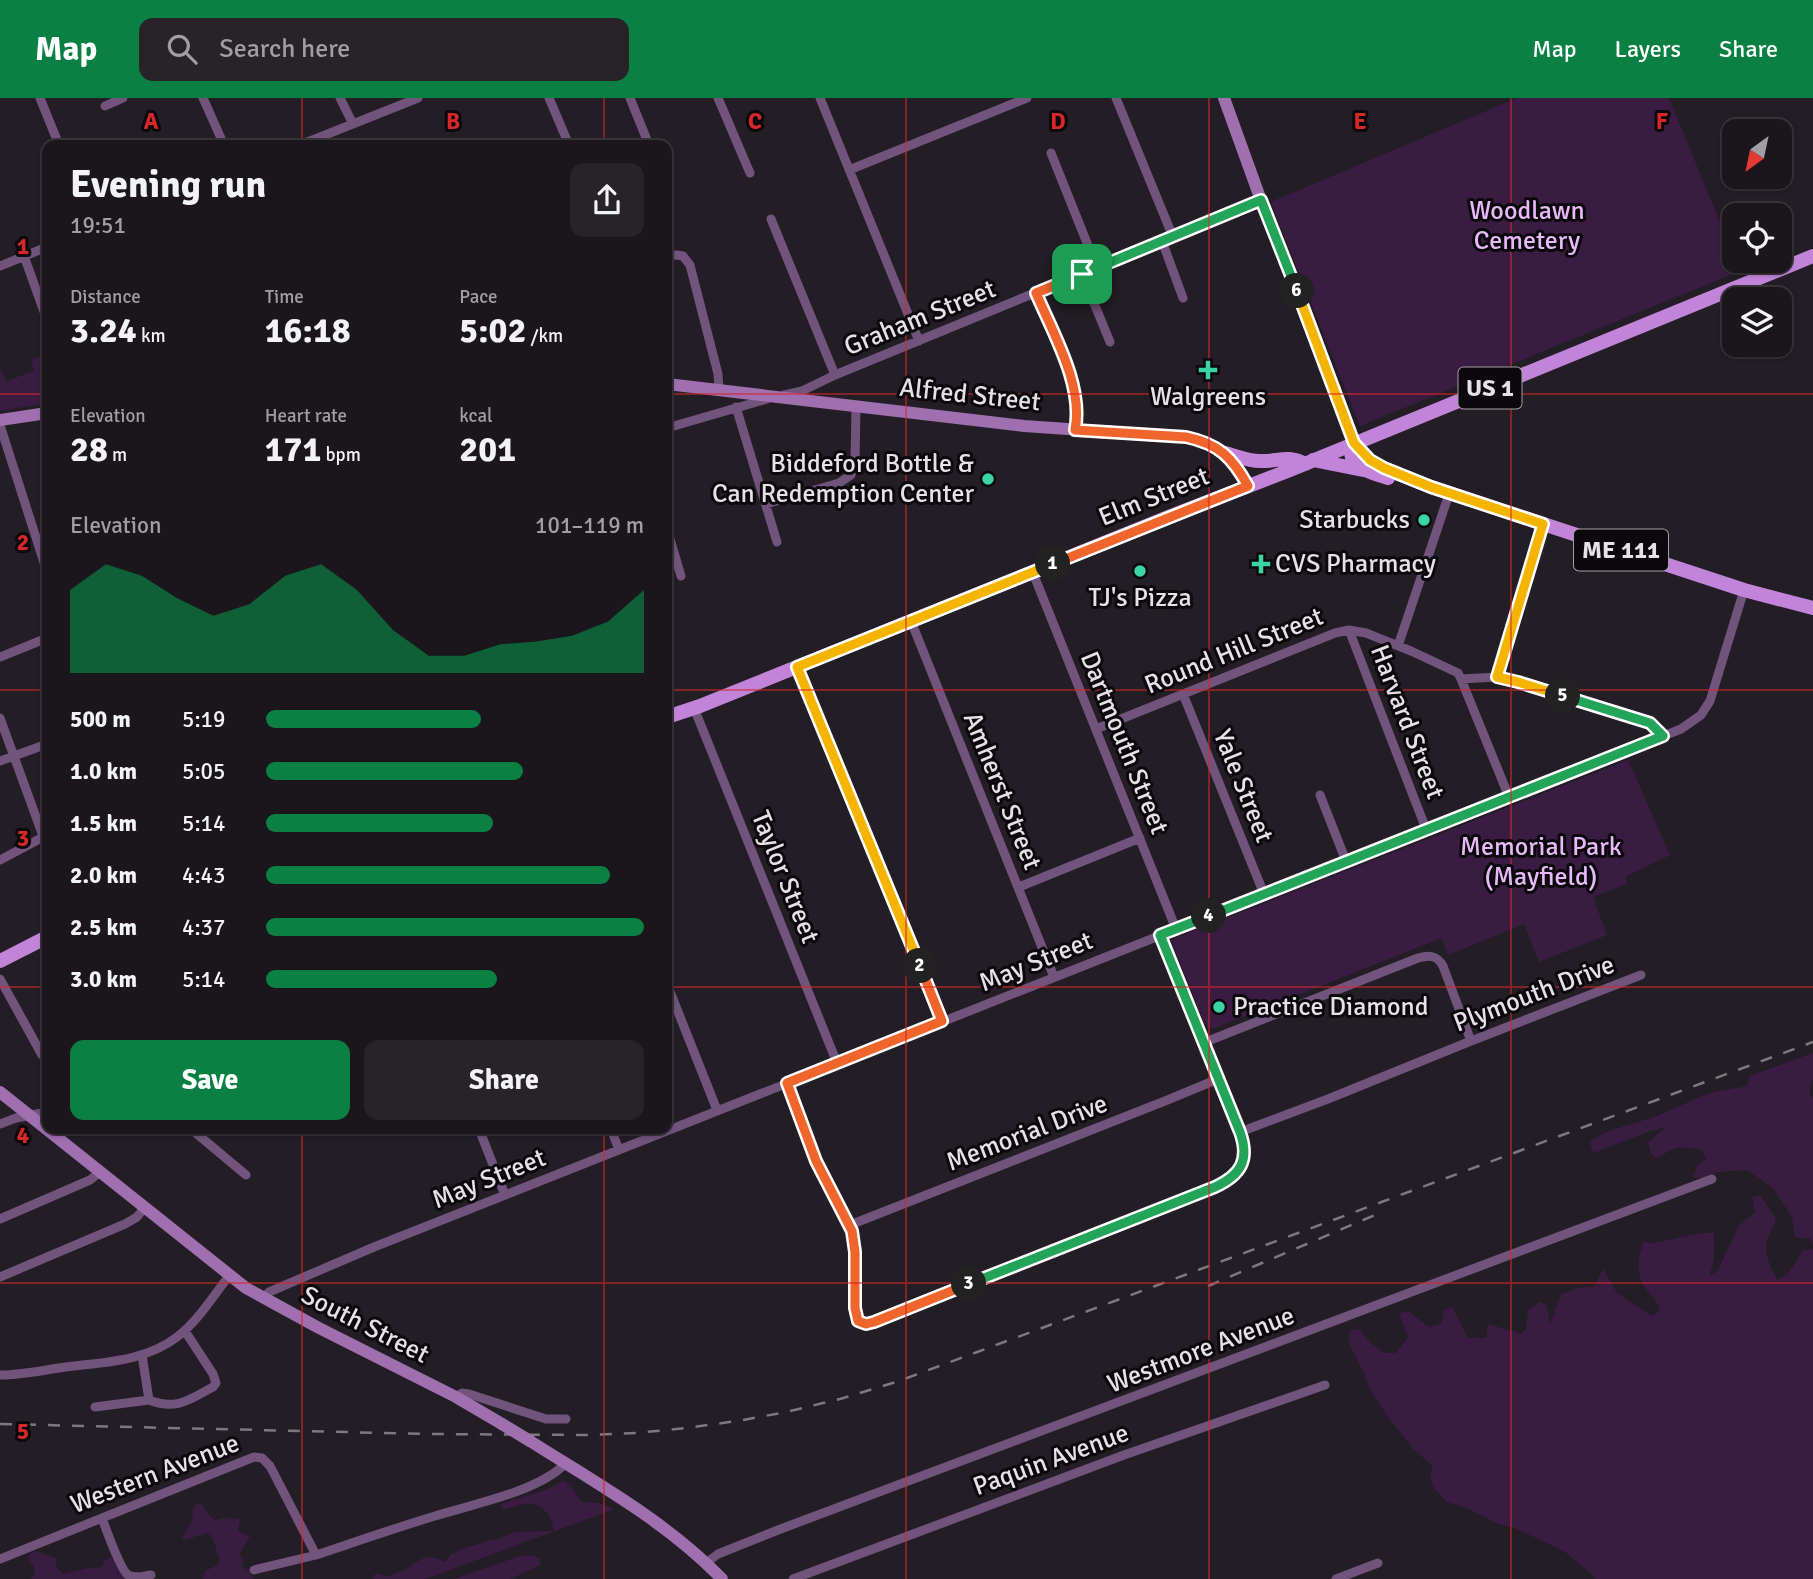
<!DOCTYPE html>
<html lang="en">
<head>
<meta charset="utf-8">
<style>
  :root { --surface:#1a161c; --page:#272329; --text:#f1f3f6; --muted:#9f9fa3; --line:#38353b; --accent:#0b8043 }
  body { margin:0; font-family:Signika,sans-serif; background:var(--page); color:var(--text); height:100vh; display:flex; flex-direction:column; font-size:26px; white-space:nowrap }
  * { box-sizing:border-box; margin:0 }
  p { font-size:23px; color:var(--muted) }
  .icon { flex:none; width:38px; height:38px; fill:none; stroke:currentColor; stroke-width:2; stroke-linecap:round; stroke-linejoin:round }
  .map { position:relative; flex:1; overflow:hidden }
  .drawer { position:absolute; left:42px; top:42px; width:630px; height:994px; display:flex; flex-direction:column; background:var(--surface); border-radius:14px; box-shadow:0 2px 5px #0004,0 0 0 2px var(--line) }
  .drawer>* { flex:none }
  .needle { width:46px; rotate:213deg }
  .tools { position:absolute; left:1722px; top:21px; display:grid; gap:14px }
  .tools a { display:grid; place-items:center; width:70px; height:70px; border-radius:14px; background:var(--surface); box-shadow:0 2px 5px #0004,0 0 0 2px var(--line); font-size:35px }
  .pin { position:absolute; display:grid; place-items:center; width:60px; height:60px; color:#fff; margin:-30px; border-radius:14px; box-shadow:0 4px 10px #0006 }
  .km { position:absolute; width:35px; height:35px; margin:-18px; border-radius:50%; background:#222; color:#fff; font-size:19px; line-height:35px; text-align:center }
  .round { display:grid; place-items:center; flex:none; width:74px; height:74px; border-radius:14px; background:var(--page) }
  .head { display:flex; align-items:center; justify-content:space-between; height:119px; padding:0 28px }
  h1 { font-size:38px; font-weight:800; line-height:52px }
  .metrics { display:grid; grid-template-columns:repeat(3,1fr); gap:10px; height:119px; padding:7px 28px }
  .metrics div { display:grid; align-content:center }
  .metrics b { font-size:35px; font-weight:800 }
  .metrics small { font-size:19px; font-weight:400 }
  .metrics p { font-size:19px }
  .chart { height:196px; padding:14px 28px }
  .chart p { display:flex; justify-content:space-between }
  .chart svg { width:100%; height:126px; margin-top:7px; fill:var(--accent); opacity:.7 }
  .action { display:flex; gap:14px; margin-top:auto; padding:14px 28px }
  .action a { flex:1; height:80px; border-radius:14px; background:var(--accent); color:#fff; font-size:28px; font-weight:800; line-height:80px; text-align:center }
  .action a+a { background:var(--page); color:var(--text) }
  ul { padding:0 28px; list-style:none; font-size:23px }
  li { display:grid; grid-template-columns:112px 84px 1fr; align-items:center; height:52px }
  li i { height:18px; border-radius:9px; background:var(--accent) }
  header { display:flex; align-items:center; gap:42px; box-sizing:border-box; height:98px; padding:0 35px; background:var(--accent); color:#fff }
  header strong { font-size:33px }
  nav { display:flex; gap:38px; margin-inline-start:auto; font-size:24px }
  .search { width:490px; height:63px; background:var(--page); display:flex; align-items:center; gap:18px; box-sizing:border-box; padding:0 24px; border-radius:14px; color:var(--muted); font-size:26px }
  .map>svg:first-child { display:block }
  .green { fill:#3a1c43 }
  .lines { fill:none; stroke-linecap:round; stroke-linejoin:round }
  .street { stroke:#71537b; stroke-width:9 }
  .secondary { stroke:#9f6faf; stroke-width:12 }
  .primary { stroke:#c284d8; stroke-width:14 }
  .rail { stroke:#7d797f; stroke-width:2.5; stroke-dasharray:12 12; stroke-linecap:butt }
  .secondary-bridge { stroke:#9f6faf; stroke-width:12 }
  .split-1-casing { stroke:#fff; stroke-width:14 }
  .split-2-casing { stroke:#fff; stroke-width:14 }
  .split-3-casing { stroke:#fff; stroke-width:14 }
  .split-4-casing { stroke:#fff; stroke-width:14 }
  .split-5-casing { stroke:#fff; stroke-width:14 }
  .split-6-casing { stroke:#fff; stroke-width:14 }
  .split-7-casing { stroke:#fff; stroke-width:14 }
  .split-1 { stroke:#f0652b; stroke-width:9 }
  .split-2 { stroke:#f5b400; stroke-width:9 }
  .split-3 { stroke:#f0652b; stroke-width:9 }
  .split-4 { stroke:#22a559; stroke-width:9 }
  .split-5 { stroke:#22a559; stroke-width:9 }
  .split-6 { stroke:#f5b400; stroke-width:9 }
  .split-7 { stroke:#22a559; stroke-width:9 }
  .grid { fill:none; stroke:#d62828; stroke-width:2; stroke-opacity:0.55 }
  .poi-dot { fill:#3bd4a4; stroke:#0b090c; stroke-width:2.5 }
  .labels { text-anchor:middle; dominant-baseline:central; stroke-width:6; stroke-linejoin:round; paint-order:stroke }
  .shield { fill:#0b090c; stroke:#a4a0a5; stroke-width:2 }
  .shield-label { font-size:24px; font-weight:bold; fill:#e5e1e6 }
  .park-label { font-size:26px; fill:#e9b8fa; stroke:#0b090c }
  .street-label { font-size:26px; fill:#e5e1e6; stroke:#0b090c }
  .poi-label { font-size:26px; fill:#e5e1e6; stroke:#0b090c }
  .grid-label { font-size:23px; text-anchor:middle; font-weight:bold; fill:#d62828; stroke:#0b090c; stroke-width:6; stroke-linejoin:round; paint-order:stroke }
</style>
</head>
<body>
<header>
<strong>Map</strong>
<div class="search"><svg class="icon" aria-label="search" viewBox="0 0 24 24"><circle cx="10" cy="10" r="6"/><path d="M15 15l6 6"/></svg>Search here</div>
<nav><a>Map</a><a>Layers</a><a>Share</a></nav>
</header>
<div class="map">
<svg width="1813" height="1481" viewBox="0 0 1813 1481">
  <rect width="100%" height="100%" fill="#231e25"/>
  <path class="green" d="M1517 0H1669L1740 173 1360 328 1271 104Z
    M47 255V305L0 313V274L2 273 6 283 34 273 31 262Z
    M1628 662 1670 757 1625 779 1627 786 1593 799 1607 837 1539 864 1524 826 1448 857 1441 840 1215 930 1208 929 1204 924 1171 842Z
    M1813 955V981L1810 986V997L1813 1000V1148L1811 1141 1795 1139 1792 1119 1773 1090 1747 1072 1717 1074 1703 1080H1693L1697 1068 1707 1061 1701 1052C1681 1048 1673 1047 1658 1061L1651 1056 1648 1044 1666 1029 1648 1034 1593 1055 1590 1044 1606 1034 1657 1018 1707 996 1747 988 1750 978Z
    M1760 1098 1776 1120C1774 1130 1770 1133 1767 1142 1763 1156 1771 1169 1777 1182 1790 1177 1796 1164 1803 1152L1813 1151V1481H1597L1564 1453 1515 1430 1498 1426 1469 1411 1447 1404 1434 1390 1430 1376 1433 1368 1413 1351 1389 1320 1370 1292 1364 1275 1348 1243 1351 1232H1360L1370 1244 1383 1255H1396L1408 1239 1399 1215 1409 1214 1429 1229 1441 1226 1444 1212 1452 1209 1468 1240H1486L1488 1226 1521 1236 1526 1231 1528 1213 1540 1204 1547 1207 1550 1227 1561 1196 1578 1190 1595 1188 1603 1171 1617 1195 1652 1218 1660 1212C1655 1197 1651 1199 1644 1188 1635 1174 1639 1157 1644 1143L1650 1146 1701 1135H1714V1161L1709 1179 1718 1172 1738 1129 1747 1120 1755 1115 1752 1099Z
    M563 1383 571 1388 582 1404 599 1405 612 1410V1412L425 1481H372L376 1475 390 1479C396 1473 400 1474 406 1471 421 1462 426 1454 444 1464L447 1462 451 1456C458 1455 461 1451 468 1449 478 1447 481 1445 491 1441L494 1442 516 1434 553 1433C553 1426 553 1424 549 1418 535 1398 523 1408 504 1411L500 1408 501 1406 548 1391Z
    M201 1406C207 1412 207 1418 216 1422L229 1419 233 1422 237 1420 240 1422 238 1431 239 1434 250 1438 240 1455 243 1464 241 1468 248 1472 254 1481H203L205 1473 218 1467 220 1463 213 1441 208 1435 184 1442 182 1440 192 1423 193 1411 196 1407Z
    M34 1453 56 1460V1468L63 1476 89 1470 102 1469 104 1464 111 1458 123 1477 128 1481H31L35 1476 34 1469 29 1463 30 1457Z
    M532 1457 539 1460 541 1467 510 1481H454L520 1458Z"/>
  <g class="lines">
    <path class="street" d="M40 0 59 47
      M203 0 224 47
      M340 0 353 26
      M549 0 569 47
      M630 0 649 47
      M718 0 750 75
      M820 0 919 243
      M1116 0 1173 139
      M105 8 123 0
      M300 47 418 0
      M1051 55 1097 170
      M849 72 1027 0
      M667 94 669 99
      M771 121 835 277
      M1162 143 1183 200
      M24 158 47 222
      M667 158 677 157 683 158 690 167 718 276 719 292
      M0 168 47 149
      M1082 176 1110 244
      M1036 195 1073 283 1077 302 1075 332
      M784 297 802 293 835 277 1261 102
      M736 309 777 444
      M0 327 47 474
      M667 330 767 301
      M766 406 839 385 851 377 855 364 856 309
      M667 431 681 478
      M1033 475 1176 831
      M911 523 1054 879
      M1349 532 1426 731
      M1398 548 1449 396
      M0 559 47 540
      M798 569 942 923
      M1497 579 1543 426
      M1461 581 1497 579 1518 584 1650 625 1663 638
      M1183 596 1264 796
      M694 610 837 965
      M0 620 47 749
      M1096 631 1335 535 1349 532 1366 535 1411 553 1458 575 1461 581 1509 699
      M0 663 47 646
      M1320 697 1346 763
      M0 762 47 737
      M1019 789 1140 740
      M0 881 42 957
      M667 886 717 1012
      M1203 945 1418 860C1429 857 1437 857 1443 868L1471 943
      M787 985 816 1063 852 1133 855 1154V1215L858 1223 866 1226 874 1224 1215 1089C1235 1079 1247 1067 1243 1044L1160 837
      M0 1026 16 1020 47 1014
      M191 1031 246 1077
      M479 1031 505 1097
      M611 1031 619 1052
      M1240 1034 1328 1001 1471 943 1641 877
      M0 1121 90 1082 100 1074
      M850 1127 1165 1003 1218 981
      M0 1179 125 1126 137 1119 144 1110
      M263 1200 269 1194 374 1149 1681 631 1701 617 1710 603 1744 492
      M142 1257 149 1302C177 1313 190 1301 213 1289L216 1285 213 1276 185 1233
      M0 1277C19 1277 39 1273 59 1270 99 1264 143 1265 177 1239 198 1223 213 1198 229 1178
      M456 1299 462 1295 469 1296 546 1321H566
      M95 1309 149 1302
      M102 1420C106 1431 120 1471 128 1477 135 1481 143 1478 151 1477
      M0 1461 254 1359 262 1360 270 1368 316 1457C355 1444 395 1430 435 1418 473 1406 537 1394 565 1366
      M706 1465 718 1456 778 1432 1712 1081
      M254 1472 316 1457
      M793 1481 1124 1357 1325 1287
      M1336 1481 1378 1465"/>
    <path class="secondary" d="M1224 0 1258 94 1354 345
      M667 286 1024 328 1186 339C1219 345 1233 359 1248 388
      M0 322 47 315
      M0 994 246 1190 319 1230 456 1299 502 1326
      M530 1343C596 1385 667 1424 722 1481"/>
    <path class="primary" d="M1354 345 1365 359 1376 367 1431 389 1744 492 1813 510
      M1354 345C1343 369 1370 374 1388 380
      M1225 355C1237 358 1248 363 1260 363 1278 364 1287 356 1305 366
      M1313 362 1363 372
      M667 619 700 608 1171 418 1290 372 1813 158
      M0 863 47 839"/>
    <path class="rail" d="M1208 1188 1382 1114
      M0 1326 429 1336 586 1337 636 1335 687 1330 743 1322 786 1314 840 1301 899 1283 1813 944"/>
    <path class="secondary-bridge" d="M502 1326 530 1343"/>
  </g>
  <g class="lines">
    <defs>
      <path id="split-1" d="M1053 466 1248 388C1232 359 1219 346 1186 339L1075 332C1084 288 1053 235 1036 195L1082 176"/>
      <path id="split-2" d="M920 868 797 569 1053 466"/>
      <path id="split-3" d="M920 868 942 923 787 985 816 1063 852 1133 855 1154V1210L858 1223 866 1226 874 1224 969 1186"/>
      <path id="split-4" d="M969 1186 1215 1089C1241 1077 1250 1062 1240 1034L1160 837 1209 818"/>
      <path id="split-5" d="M1209 818 1663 638 1650 625 1563 598"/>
      <path id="split-6" d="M1297 193 1354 345 1370 362 1384 370 1431 389 1543 426 1497 579 1518 584 1563 598"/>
      <path id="split-7" d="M1082 176 1261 102 1297 193"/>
    </defs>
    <use href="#split-1" class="split-1-casing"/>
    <use href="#split-2" class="split-2-casing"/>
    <use href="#split-3" class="split-3-casing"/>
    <use href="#split-4" class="split-4-casing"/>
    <use href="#split-5" class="split-5-casing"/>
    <use href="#split-6" class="split-6-casing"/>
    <use href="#split-7" class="split-7-casing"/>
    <use href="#split-1" class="split-1"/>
    <use href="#split-2" class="split-2"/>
    <use href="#split-3" class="split-3"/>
    <use href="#split-4" class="split-4"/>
    <use href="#split-5" class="split-5"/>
    <use href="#split-6" class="split-6"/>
    <use href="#split-7" class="split-7"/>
  </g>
  <path class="grid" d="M302 0V47M604 0V47M906 0V1481M1209 0V1481M1511 0V1481M0 296H47M667 296H1813M0 592H47M667 592H1813M0 889H47M667 889H1813M302 1031V1481M604 1031V1481M0 1185H1813"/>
  <g class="poi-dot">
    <path d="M1204.5 261.5h7v7h7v7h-7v7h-7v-7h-7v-7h7z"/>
    <circle cx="988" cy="381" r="7"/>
    <circle cx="1424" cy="422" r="7"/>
    <path d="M1257.5 455.5h7v7h7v7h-7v7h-7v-7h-7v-7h7z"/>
    <circle cx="1140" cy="473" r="7"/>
    <circle cx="1219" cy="909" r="7"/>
  </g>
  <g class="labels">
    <g class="shield">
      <rect x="1458.5" y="269.5" width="63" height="41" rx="5"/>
      <rect x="1574" y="431.5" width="94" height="41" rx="5"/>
    </g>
    <g class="shield-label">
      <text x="1490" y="290">US 1</text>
      <text x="1621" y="452">ME 111</text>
    </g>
    <g class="park-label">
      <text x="1527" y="113">Woodlawn<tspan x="1527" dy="30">Cemetery</tspan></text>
      <text x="1541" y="749">Memorial Park<tspan x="1541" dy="30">(Mayfield)</tspan></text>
    </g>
    <g class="street-label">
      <text transform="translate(920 220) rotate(-22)">Graham Street</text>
      <text transform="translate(970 297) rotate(6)">Alfred Street</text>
      <text transform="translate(1154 399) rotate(-22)">Elm Street</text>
      <text transform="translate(1234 553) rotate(-22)">Round Hill Street</text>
      <text transform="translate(1407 624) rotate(69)">Harvard Street</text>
      <text transform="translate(1124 645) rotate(68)">Dartmouth Street</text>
      <text transform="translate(1243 688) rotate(68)">Yale Street</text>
      <text transform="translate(1002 693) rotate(68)">Amherst Street</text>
      <text transform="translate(785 779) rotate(68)">Taylor Street</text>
      <text transform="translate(1036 864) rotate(-22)">May Street</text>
      <text transform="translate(1534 896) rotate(-21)">Plymouth Drive</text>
      <text transform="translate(1027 1035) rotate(-21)">Memorial Drive</text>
      <text transform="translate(489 1081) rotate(-22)">May Street</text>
      <text transform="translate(365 1227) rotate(27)">South Street</text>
      <text transform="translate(1201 1252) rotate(-21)">Westmore Avenue</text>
      <text transform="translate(1051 1362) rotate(-20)">Paquin Avenue</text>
      <text transform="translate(155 1376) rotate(-21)">Western Avenue</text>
    </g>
    <g class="poi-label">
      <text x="1208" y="299">Walgreens</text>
      <text x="974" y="366" text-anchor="end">Biddeford Bottle &amp;<tspan x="974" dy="30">Can Redemption Center</tspan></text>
      <text x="1410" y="422" text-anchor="end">Starbucks</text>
      <text x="1275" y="466" text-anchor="start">CVS Pharmacy</text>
      <text x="1140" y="500">TJ's Pizza</text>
      <text x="1233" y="909" text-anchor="start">Practice Diamond</text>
    </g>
  </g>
  <g class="grid-label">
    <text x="151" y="31">A</text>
    <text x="453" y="31">B</text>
    <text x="755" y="31">C</text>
    <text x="1058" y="31">D</text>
    <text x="1360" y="31">E</text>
    <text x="1662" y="31">F</text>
    <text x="23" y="156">1</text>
    <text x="23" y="452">2</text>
    <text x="23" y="748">3</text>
    <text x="23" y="1045">4</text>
    <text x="23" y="1341">5</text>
  </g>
</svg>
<div class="tools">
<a><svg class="needle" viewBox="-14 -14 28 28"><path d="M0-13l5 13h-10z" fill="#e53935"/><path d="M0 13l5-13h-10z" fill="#9f9fa3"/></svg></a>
<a><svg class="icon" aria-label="locate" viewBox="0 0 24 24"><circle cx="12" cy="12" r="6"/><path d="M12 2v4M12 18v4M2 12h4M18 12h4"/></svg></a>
<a><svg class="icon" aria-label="layers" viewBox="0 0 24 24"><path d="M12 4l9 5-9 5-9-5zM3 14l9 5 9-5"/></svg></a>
</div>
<div class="pin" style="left:1082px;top:176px;background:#1e9e55"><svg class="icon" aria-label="arrive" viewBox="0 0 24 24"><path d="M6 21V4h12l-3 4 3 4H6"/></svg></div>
<b class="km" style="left:1053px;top:466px">1</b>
<b class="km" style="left:920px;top:868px">2</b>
<b class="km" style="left:969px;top:1186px">3</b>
<b class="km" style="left:1209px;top:818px">4</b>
<b class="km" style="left:1563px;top:598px">5</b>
<b class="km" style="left:1297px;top:193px">6</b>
<section class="drawer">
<div class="head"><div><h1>Evening run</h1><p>19:51</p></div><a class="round"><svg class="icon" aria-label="share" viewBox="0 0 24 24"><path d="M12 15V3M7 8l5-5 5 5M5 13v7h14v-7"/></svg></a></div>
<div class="metrics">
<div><p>Distance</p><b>3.24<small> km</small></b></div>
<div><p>Time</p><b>16:18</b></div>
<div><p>Pace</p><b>5:02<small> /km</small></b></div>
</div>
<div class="metrics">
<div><p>Elevation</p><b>28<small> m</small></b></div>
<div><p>Heart rate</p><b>171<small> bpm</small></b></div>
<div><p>kcal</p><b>201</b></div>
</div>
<div class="chart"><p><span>Elevation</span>101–119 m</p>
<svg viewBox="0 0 160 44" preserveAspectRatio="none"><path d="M0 44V15L10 6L20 10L30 18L40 24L50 20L60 10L70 6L80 15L90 29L100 38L110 38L120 34L130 33L140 31L150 26L160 15V44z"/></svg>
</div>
<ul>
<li><b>500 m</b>5:19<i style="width:57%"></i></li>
<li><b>1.0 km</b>5:05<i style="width:68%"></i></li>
<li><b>1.5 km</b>5:14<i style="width:60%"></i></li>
<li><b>2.0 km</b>4:43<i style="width:91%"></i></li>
<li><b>2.5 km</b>4:37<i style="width:100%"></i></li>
<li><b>3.0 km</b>5:14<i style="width:61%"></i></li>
</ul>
<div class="action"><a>Save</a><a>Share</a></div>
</section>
</div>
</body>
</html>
